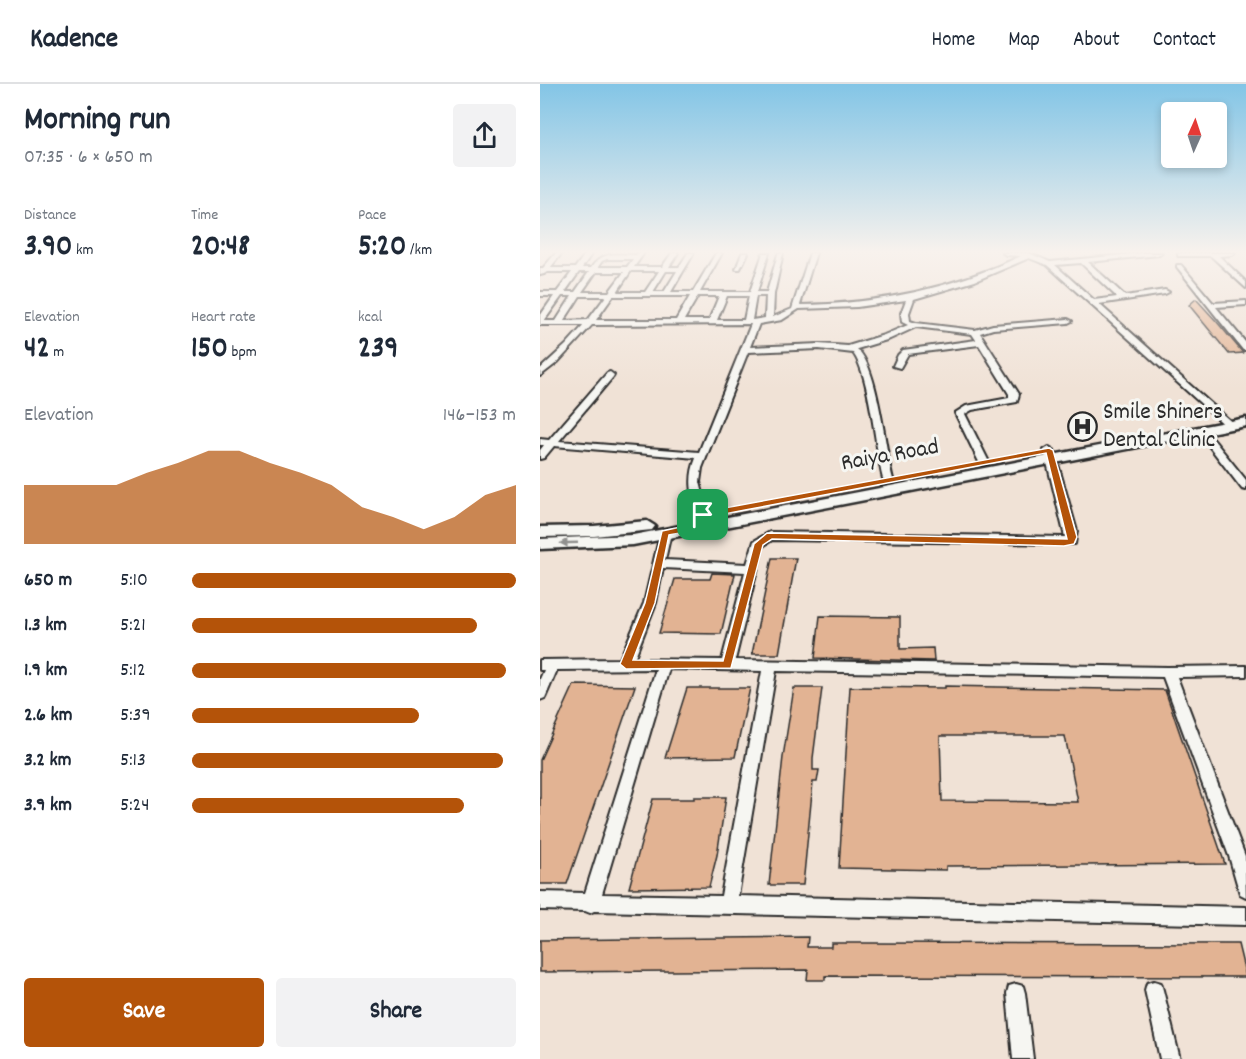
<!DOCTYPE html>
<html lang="en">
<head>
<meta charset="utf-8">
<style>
  :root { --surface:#fff; --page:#f2f2f3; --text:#1f2937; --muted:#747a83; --line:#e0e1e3; --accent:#b45309 }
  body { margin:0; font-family:Dekko,sans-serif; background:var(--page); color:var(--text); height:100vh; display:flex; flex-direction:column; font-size:22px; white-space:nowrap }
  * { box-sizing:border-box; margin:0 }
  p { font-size:20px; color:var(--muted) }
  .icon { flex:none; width:33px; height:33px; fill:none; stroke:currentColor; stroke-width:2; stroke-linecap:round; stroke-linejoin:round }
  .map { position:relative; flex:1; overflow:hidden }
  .side { display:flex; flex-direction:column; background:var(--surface); width:540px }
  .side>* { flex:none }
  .needle { width:39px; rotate:3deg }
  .buttons { position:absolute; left:621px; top:18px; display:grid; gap:12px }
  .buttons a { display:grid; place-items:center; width:66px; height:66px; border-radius:6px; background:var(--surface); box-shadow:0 3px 9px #0003; font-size:30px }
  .pin { position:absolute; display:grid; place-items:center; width:51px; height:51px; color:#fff; margin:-26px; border-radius:12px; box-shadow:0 3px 9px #0006 }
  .round { display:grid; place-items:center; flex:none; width:63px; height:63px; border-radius:6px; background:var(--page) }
  .summary { display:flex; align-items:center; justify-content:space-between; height:102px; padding:0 24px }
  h1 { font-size:33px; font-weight:700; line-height:45px }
  .stats { display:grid; grid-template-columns:repeat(3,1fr); gap:9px; height:102px; padding:6px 24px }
  .stats div { display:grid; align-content:center }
  .stats b { font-size:30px; font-weight:700 }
  .stats small { font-size:16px; font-weight:400 }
  .stats p { font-size:16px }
  .chart { height:168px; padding:12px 24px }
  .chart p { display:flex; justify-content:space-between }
  .chart svg { width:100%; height:108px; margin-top:6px; fill:var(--accent); opacity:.7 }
  .action { display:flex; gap:12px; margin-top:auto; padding:12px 24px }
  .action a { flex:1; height:69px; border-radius:6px; background:var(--accent); color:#fff; font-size:24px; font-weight:700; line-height:69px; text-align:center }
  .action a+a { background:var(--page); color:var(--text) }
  ul { padding:0 24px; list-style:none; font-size:20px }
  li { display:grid; grid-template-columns:96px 72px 1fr; align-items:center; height:45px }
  li i { height:15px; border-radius:8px; background:var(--accent) }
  header { display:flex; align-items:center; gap:36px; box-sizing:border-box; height:84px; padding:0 30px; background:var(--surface); border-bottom:2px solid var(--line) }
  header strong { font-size:28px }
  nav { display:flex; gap:33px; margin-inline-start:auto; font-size:21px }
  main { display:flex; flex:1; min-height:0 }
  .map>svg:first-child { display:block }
  .building { fill:#e2b393; stroke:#2b2b2b; stroke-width:1.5; fill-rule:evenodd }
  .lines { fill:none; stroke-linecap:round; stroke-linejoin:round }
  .street-casing { stroke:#2b2b2b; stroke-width:4 }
  .secondary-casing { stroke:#2b2b2b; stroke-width:5 }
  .street { fill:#f6f6f2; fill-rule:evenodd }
  .secondary { fill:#f6f6f2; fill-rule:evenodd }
  .oneway { fill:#90908e }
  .route { fill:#b45309; stroke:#fff; stroke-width:1.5; fill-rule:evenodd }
  .labels { text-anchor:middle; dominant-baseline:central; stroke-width:6; stroke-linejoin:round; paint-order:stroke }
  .poi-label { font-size:24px; fill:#2b2b2b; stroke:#f6f6f2; text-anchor:start }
  .street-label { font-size:24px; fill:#2b2b2b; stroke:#f6f6f2 }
</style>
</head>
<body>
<header>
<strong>Kadence</strong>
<nav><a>Home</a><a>Map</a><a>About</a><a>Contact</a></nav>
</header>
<main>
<section class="side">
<div class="summary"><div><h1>Morning run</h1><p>07:35 · 6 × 650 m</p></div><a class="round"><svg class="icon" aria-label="share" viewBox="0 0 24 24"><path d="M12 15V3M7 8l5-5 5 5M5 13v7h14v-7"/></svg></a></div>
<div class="stats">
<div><p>Distance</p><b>3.90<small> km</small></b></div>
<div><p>Time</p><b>20:48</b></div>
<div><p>Pace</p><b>5:20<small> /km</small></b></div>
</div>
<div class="stats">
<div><p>Elevation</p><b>42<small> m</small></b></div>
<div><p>Heart rate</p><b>150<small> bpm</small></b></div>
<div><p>kcal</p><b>239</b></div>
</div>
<div class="chart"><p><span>Elevation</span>146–153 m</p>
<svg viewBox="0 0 160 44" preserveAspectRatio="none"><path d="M0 44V20L10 20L20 20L30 20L40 15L50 11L60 6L70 6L80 11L90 15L100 20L110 29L120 33L130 38L140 33L150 24L160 20V44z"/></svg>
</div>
<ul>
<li><b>650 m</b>5:10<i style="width:100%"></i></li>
<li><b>1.3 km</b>5:21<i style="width:88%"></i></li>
<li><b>1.9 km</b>5:12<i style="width:97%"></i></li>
<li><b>2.6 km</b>5:39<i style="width:70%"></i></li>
<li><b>3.2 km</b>5:13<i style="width:96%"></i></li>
<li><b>3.9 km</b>5:24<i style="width:84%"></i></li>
</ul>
<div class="action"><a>Save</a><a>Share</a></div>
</section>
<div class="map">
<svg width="706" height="975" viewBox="0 0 706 975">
  <rect width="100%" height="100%" fill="#f0e2d6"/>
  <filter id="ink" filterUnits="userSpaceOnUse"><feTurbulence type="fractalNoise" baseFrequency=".0167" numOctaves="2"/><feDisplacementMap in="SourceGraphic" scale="12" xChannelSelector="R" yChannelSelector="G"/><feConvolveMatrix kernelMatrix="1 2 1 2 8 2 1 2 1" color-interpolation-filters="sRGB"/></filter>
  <g filter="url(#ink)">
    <path class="building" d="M656 215 677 238 703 269 689 270 649 221Z
      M232 474H256L239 570H212Z
      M172 489 195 490 181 550 119 549 135 495H170Z
      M280 532 360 533V565L393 564 394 577 275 574Z
      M34 601 95 602 27 800H0V676Z
      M405 602 625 606 685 780 406 782V786L299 784 310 603 405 604ZM400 652H525L538 718 402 717Z
      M147 604H210L195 673 125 674Z
      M254 604H282L273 674V686H279L277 698H273L263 801H229L243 673Z
      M154 713H186L177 771 169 803 89 804 113 715H154Z
      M268 853 267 863H291V859H327L698 860 706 893 285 892V896H267L268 886 0 888V856Z"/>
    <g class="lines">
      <defs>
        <path id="street" d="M16 169H22L10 184H35L46 169H52L42 184H51C63 166 77 171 96 171L98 169H104L94 183H122L132 169H138L129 183H139L148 169H154L131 208H153L176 169H182L160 208H210L223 169H229L217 208H227L238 170 243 169 234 210 233 233 252 225 270 169H276L260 221C338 220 410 205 481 172L466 171 463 169H489L510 178 602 169H622L619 171 548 178 585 212 625 206 629 208 625 210 559 220 696 342 694 344H688L507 181 489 174 435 197 374 215 369 229 370 237 376 239 435 246 453 241 528 235 532 237 528 239 453 245 440 249 479 310 477 318 432 326 425 330 449 378 448 380H440L439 378 415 329 426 322 469 314V310L439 261 368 270 360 284 353 282 358 271 363 266 436 256 432 250 376 243 350 255 317 265C338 282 345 366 353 395L348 398 343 395C335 364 330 291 313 269L279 265 208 268 162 384 160 398 171 441 165 445 159 441C154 416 146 398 156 374L14 362 4 374 0 375V366L4 361H0V355L9 356 67 289 70 288 74 291 73 293 19 357 159 368 211 240 52 241 18 278 0 292V285L26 261 44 241H0V232L14 212H0V208H17L32 188H7L4 190 0 191V184H3ZM67 175H93L87 183H58L62 177ZM541 179 577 213 554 216 515 181ZM91 187H119L105 208H77ZM126 187H137L124 208H113ZM39 188H49L35 208H25ZM56 188H84L69 208H42ZM22 212H32L16 237H4ZM40 212H66L48 236 24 237ZM73 212H150L136 236H56ZM158 212H179L169 236H144ZM187 212H209L204 236H177ZM216 212H226L225 234 212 236ZM366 216 361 229 362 238 368 241 344 251 308 262 279 260 210 263 219 240 242 236 259 225 317 223Z
          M202 169H208L200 185H196Z
          M640 169H695L692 171 679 172 706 198V204L671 172H638V170Z
          M637 181H641L673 219 706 217V221L676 223 706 259V266H703L637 183Z
          M662 344 665 345 706 396V406L702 405 659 349 657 347Z
          M509 363 514 366 537 447 535 460 232 456 223 462 195 576 628 583 706 582V592L637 593 705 772 706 813 700 810 689 772 623 593 236 587 198 812 706 823V841L54 827 50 829 45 827 0 826V808L45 809 116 585 17 586 5 614 0 616V595L4 586H0V576L80 575 104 519 121 446 125 445 131 449 125 476 207 480 214 457 230 448 525 453 504 366ZM123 484 205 488 182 576 94 575 116 519ZM129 585 222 587 181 812 62 810Z
          M614 897 621 899 623 906 640 975H620L605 906 607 899Z
          M476 900 483 902 485 909 493 975H473L467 909 469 902Z"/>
        <path id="secondary" d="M706 334V342L93 461 0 465V455L93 451Z
          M107 437 115 442 112 446 54 452 0 453V443L54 442Z"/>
      </defs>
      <use href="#street" class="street-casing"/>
      <use href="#secondary" class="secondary-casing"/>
      <use href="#street" class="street"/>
      <use href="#secondary" class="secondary"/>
    </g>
    <defs><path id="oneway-solid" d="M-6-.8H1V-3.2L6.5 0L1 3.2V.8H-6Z" transform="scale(1.5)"/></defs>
    <use class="oneway" href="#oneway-solid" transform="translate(29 459) rotate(178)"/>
  </g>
  <linearGradient id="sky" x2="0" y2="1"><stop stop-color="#83c5e6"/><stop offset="0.55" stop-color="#f8f2ed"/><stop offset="1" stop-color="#f8f2ed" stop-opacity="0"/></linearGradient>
  <rect width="706" height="305" fill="url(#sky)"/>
  <path class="route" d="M509 364 513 366 537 453 534 460 524 462 232 455 223 461 191 584 86 585 80 580 105 519 122 447 160 439 158 431 163 428ZM506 369 527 455 227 449 214 460 183 577 93 576 115 519 129 451 169 444 168 433Z"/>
  <defs>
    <symbol id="hospital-ring" viewBox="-11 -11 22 22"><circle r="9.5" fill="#f6f6f2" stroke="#2b2b2b" stroke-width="1.5"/><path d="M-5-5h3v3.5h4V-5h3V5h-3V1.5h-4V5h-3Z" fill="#2b2b2b"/></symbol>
  </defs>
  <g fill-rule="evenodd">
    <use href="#hospital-ring" x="526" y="326" width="33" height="33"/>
  </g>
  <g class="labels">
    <g class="poi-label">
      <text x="563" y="329">Smile Shiners<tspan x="563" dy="28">Dental Clinic</tspan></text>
    </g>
    <g class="street-label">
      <text transform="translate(350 372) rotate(-10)">Raiya Road</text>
    </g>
  </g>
</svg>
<div class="buttons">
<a><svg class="needle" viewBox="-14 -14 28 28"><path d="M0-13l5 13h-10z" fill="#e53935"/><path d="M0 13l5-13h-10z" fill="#747a83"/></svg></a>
</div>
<div class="pin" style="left:163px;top:431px;background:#1e9e55"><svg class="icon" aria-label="arrive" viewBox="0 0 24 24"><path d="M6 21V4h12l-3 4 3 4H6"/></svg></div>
</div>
</main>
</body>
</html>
